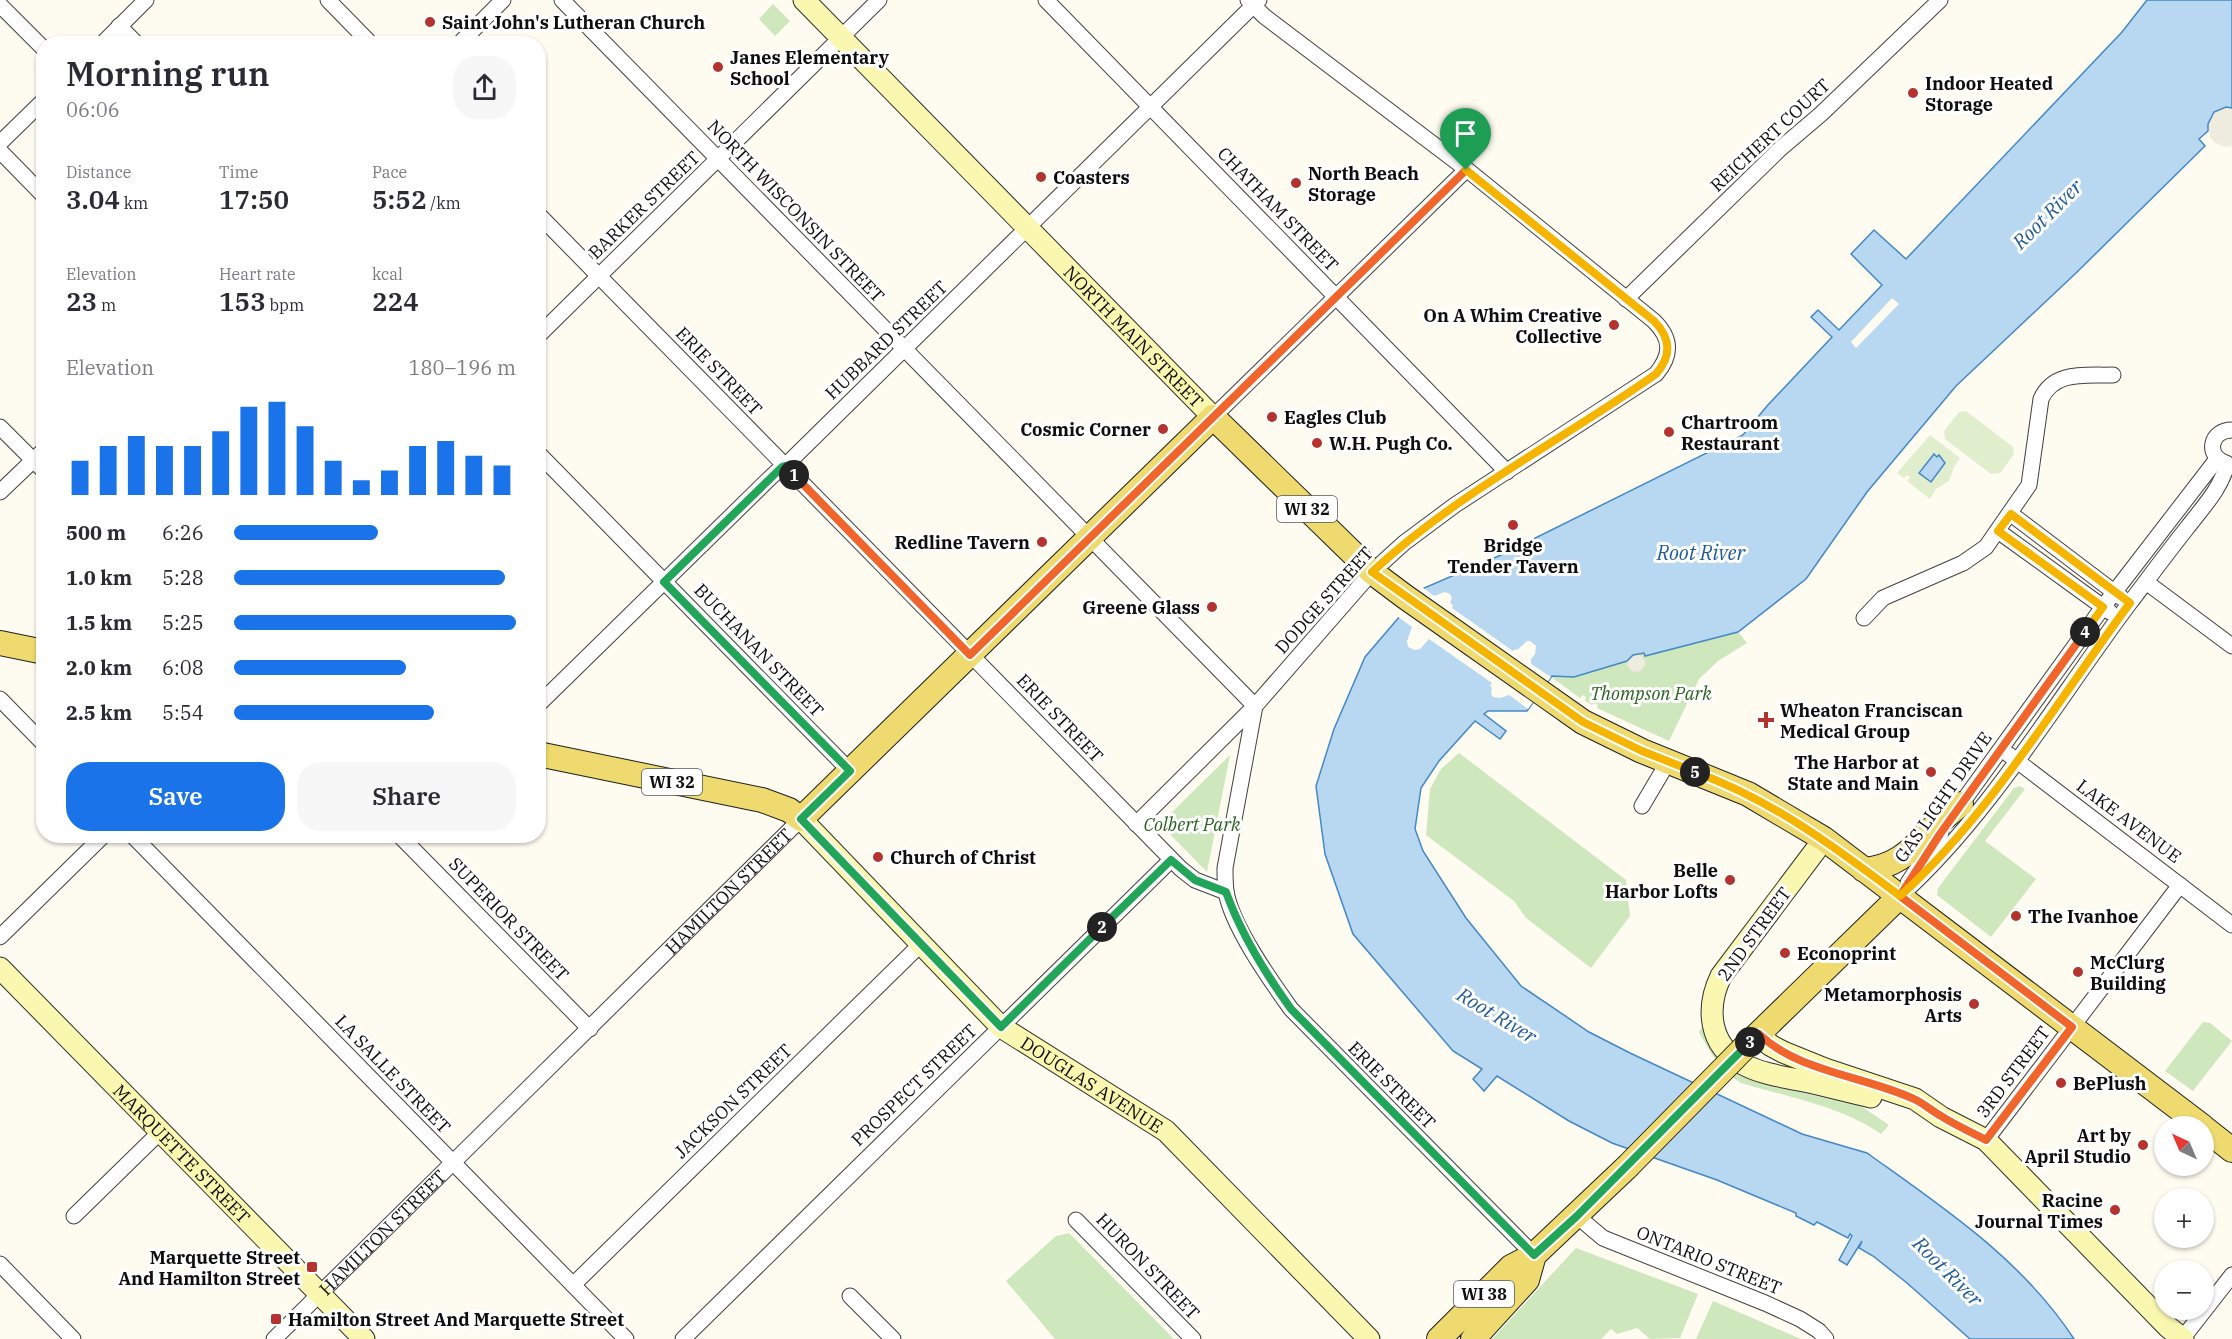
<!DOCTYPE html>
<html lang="en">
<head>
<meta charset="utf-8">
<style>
  :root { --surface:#fff; --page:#f7f7f7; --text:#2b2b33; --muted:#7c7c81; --accent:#1a73e8 }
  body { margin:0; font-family:"IBM Plex Serif",serif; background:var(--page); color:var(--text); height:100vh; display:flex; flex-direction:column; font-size:22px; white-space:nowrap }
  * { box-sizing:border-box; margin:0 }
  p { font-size:20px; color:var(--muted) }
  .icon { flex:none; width:33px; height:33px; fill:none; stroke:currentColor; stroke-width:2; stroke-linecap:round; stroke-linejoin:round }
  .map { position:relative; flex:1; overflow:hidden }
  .side { position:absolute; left:36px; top:36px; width:510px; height:807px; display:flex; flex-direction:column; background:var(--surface); border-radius:24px; box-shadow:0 2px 4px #0004 }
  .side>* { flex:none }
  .needle { width:39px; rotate:316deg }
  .buttons { position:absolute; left:2154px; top:1116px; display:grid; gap:12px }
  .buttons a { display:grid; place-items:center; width:60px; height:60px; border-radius:50%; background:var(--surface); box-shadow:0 2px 4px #0004; font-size:30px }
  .pin { position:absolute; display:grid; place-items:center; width:51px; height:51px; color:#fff; margin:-62px -26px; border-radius:50% 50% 50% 0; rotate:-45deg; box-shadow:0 0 6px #0007 }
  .pin .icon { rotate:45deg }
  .km { position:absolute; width:30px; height:30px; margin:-15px; border-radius:50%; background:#222; color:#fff; font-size:16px; line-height:30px; text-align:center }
  .round { display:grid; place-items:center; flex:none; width:63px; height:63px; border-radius:24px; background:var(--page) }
  .headline { display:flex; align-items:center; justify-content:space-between; height:102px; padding:0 30px }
  h1 { font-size:33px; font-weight:600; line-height:45px }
  .figures { display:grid; grid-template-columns:repeat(3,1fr); gap:9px; height:102px; padding:6px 30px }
  .figures div { display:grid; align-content:center }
  .figures b { font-size:26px; font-weight:600 }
  .figures small { font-size:16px; font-weight:400 }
  .figures p { font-size:16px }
  .chart { height:168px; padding:12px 30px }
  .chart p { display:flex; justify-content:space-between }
  .chart svg { width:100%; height:108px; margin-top:6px; stroke:var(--accent); stroke-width:6 }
  .primary-button { display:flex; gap:12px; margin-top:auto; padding:12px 30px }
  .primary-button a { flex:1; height:69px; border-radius:24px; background:var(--accent); color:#fff; font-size:24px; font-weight:600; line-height:69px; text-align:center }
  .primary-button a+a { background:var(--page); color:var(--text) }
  ul { padding:0 30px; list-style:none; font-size:20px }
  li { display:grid; grid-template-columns:96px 72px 1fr; align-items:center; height:45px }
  li i { height:15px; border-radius:8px; background:var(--accent) }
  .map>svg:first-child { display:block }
  .green { fill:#cfe7bc }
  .pitch { fill:#e0eecd }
  .plaza { fill:#eeebdf }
  .water { fill:#b8d8f2; stroke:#4488c4; stroke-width:1.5 }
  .pier { fill:#fefcf0 }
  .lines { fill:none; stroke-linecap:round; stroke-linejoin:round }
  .street-casing { stroke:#414141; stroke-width:17 }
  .secondary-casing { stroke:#303030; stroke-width:23 }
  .primary-casing { stroke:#1f1f1f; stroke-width:26 }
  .street { stroke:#fff; stroke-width:15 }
  .secondary { stroke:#faf7b0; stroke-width:21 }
  .primary { stroke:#efda6f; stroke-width:24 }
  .primary-bridge-casing { stroke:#1f1f1f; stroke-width:26; stroke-linecap:butt }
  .primary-bridge { stroke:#efda6f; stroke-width:24 }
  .split-1-casing { stroke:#fff; stroke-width:12 }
  .split-2-casing { stroke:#fff; stroke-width:12 }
  .split-3-casing { stroke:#fff; stroke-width:12 }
  .split-4-casing { stroke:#fff; stroke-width:12 }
  .split-5-casing { stroke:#fff; stroke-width:12 }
  .split-6-casing { stroke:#fff; stroke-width:12 }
  .split-1 { stroke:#f0652b; stroke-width:8 }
  .split-2 { stroke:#22a559; stroke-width:8 }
  .split-3 { stroke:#22a559; stroke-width:8 }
  .split-4 { stroke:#f0652b; stroke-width:8 }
  .split-5 { stroke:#f5b400; stroke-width:8 }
  .split-6 { stroke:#f5b400; stroke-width:8 }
  .poi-dot { fill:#b5332f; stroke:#fff; stroke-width:2 }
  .labels { text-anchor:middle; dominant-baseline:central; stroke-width:6; stroke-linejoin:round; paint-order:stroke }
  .shield { fill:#fff; stroke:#565656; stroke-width:1.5 }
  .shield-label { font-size:16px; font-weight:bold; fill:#0e0e0e }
  .poi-label { font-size:18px; font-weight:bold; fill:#0e0e0e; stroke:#fff; text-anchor:start }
  .street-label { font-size:18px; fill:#0e0e0e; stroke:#fff }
  .park-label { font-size:18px; font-style:italic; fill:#2b6222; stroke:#fff }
  .water-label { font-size:20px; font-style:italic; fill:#1f5a98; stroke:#fff }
</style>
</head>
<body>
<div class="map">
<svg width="2232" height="1339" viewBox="0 0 2232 1339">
  <rect width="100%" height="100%" fill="#fefcf0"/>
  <path class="green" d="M773 4 790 21 775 36 759 19Z
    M1738 632 1747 643 1718 661 1699 679 1669 741 1597 708 1598 705 1594 703 1592 705 1585 701 1586 697 1583 695 1580 698 1551 677 1552 676 1574 677 1630 656 1644 653 1646 656Z
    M1459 753 1626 880 1630 916 1591 968 1526 918 1514 901 1426 835 1430 789 1441 769Z
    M1230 755 1207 872 1160 824Z
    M2020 786 2025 789 1985 841 2036 879 1991 937 1937 895 1938 888 2014 788Z
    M2203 1022 2210 1023 2232 1041 2193 1091 2165 1071Z
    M1702 1027 1711 1046 1733 1071 1744 1077 1763 1084 1861 1106 1889 1125 1881 1134C1841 1106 1787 1097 1741 1083 1720 1070 1710 1053 1699 1032Z
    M1069 1233 1174 1339H1055L1006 1281 1056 1236Z
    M1576 1248 1698 1294 1680 1338 1650 1339 1637 1328 1617 1334 1611 1329 1601 1339H1492Z
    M1713 1301 1801 1339H1696Z"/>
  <path class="pitch" d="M1966 411 2013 447 2014 454 2000 473 1991 474 1945 439 1944 431 1959 412Z
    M1930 435 1960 458 1954 467 1949 481 1936 489 1930 499 1907 481 1910 477 1907 475 1904 478 1897 473Z"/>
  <path class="plaza" d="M2226 107 2232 108V146L2225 147 2214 142 2210 137 2208 124 2214 112Z
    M1627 663a9 9 0 1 1 18 0a9 9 0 1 1-18 0Z"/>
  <path class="water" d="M2147 0H2232V108L2226 107 2214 112 2208 124V131L2199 139 2205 146 2076 273 1956 386 1867 492 1806 579 1738 632 1645 656 1644 653 1633 655 1627 661 1574 677 1552 676 1527 711H1488L1484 714 1506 731 1500 739 1475 721 1439 761 1421 788 1415 829 1423 851 1466 918 1521 986 1589 1032 1630 1053 1802 1134 1867 1153 1874 1158C1947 1210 2024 1262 2074 1339H1970L1907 1283 1873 1256 1859 1248 1862 1241 1847 1265 1839 1260 1852 1236 1850 1234 1848 1238 1817 1222 1814 1225 1796 1216V1213L1717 1180 1612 1143 1569 1121 1497 1076 1484 1091 1473 1079 1482 1069 1453 1051 1353 934 1325 854 1316 786 1334 729 1365 657 1424 588 1501 555 1743 435 1767 406 1832 337 1811 317 1818 310 1839 330 1882 285 1851 254 1874 230 1906 259 2122 32Z
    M1934 454 1937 457 1939 455 1945 463 1931 482 1919 473Z"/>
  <path class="pier" d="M1892 298 1899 304 1856 348 1851 342Z
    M1422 587 1434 596 1445 592 1450 594 1452 598 1450 603 1453 605 1452 608 1513 651 1515 649 1517 650 1527 641H1530L1536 646 1535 654 1531 659V664L1551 677 1528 709 1509 695 1500 698 1493 697 1491 694 1492 688 1490 686 1492 683 1429 639 1420 649 1415 650 1408 647 1407 641 1412 627 1397 616Z"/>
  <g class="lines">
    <defs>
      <g id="street">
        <path d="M328 0 371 44"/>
        <path d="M562 0 1255 706"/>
        <path d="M1046 0 1507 472"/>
        <path d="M0 5 44 49"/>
        <path d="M119 26 137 44"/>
        <path d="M102 44 146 0"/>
        <path d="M459 44 503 0"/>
        <path d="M0 143 44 100"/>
        <path d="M0 151 44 196"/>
        <path d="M538 214 1181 869 1195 880 1226 892"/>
        <path d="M1626 299 1781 148 1821 114 1940 0"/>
        <path d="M538 336 879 0"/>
        <path d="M1213 417 1466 170"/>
        <path d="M0 427 44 471"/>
        <path d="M538 453 850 771"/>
        <path d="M2226 463C2205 456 2210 430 2232 430"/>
        <path d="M0 492 44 450"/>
        <path d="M2011 514 2122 598"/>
        <path d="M1998 531 2110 612"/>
        <path d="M2146 582 2232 646"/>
        <path d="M1864 618 1883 598 1963 563 1986 547 2029 485 2041 399C2054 370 2086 376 2113 375"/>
        <path d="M0 699 44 744"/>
        <path d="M538 705 771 477 782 467 785 466 1259 0"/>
        <path d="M1255 706 1225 868C1225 875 1225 884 1226 891 1231 925 1271 981 1291 1009L1534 1255"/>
        <path d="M2008 754 2232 925"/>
        <path d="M1642 806 1668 762"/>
        <path d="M1956 811 2103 607 2217 459"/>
        <path d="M1136 824 1255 706 1372 572 1404 543 1455 505 1656 374C1672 355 1672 339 1654 321L1470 172 1264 16 1248 0"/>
        <path d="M133 836 626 1339"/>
        <path d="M400 836 590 1029"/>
        <path d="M1908 883 1941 833"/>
        <path d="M1900 896C1989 816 2057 700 2129 604 2148 579 2167 553 2187 528 2202 508 2221 489 2227 464L2232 467"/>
        <path d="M0 937 103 836"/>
        <path d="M1986 1140 2180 885"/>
        <path d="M74 1216 160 1132"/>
        <path d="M1577 1216 1603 1238 1765 1303 1800 1319 1819 1331 1826 1339"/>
        <path d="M1076 1220 1193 1339"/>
        <path d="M0 1264 73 1339"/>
        <path d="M573 1285 920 945"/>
        <path d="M850 1296 893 1339"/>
        <path id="s1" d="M274 1339 801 819"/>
        <path d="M683 1339 1171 860"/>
        <path d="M2182 1339 2232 1275"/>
      </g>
      <g id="secondary">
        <path id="s2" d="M804 0 1213 417"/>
        <path id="s3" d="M801 819 1001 1027 1166 1131 1369 1339"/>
        <path d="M1824 839 1721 976C1706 1007 1708 1045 1743 1064 1761 1074 1784 1077 1804 1081 1827 1086 1849 1092 1871 1097"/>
        <path id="s4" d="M0 968 364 1339"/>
        <path d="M1759 1034 1770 1045 1783 1052 1825 1069 1915 1099 1941 1117 1986 1140 2168 1327 2183 1339"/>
      </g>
      <path id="primary" d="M0 643 44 652
        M538 754 762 800 789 810 801 819 1213 417 1372 572 1404 596 1583 722 1642 751 1748 794 1824 839 2202 1126
        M1864 870C1894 867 1909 853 1928 833 1938 822 1950 813 1961 804
        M1745 1047 1900 896
        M2204 1128 2232 1150
        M1439 1339 1511 1267 1534 1255 1627 1167
        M1473 1339 1527 1280 1534 1255"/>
    </defs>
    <use href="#street" class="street-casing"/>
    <use href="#secondary" class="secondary-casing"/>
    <use href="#primary" class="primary-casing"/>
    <use href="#street" class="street"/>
    <use href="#secondary" class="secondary"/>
    <use href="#primary" class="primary"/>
    <defs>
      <path id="primary-bridge" d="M1627 1167 1745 1047"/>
    </defs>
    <use href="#primary-bridge" class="primary-bridge-casing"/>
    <use href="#primary-bridge" class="primary-bridge"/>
  </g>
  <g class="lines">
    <defs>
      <path id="split-1" d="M794 475 970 655 1466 170"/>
      <path id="split-2" d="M794 475 785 466 782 467 664 582 850 771 801 819 1001 1027 1102 927"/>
      <path id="split-3" d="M1102 927 1171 860 1195 880 1226 892C1241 934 1265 973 1291 1009L1534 1255 1577 1216 1750 1042"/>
      <path id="split-4" d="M1750 1042 1759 1034C1798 1072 1865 1076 1914 1099 1923 1103 1932 1111 1941 1116 1955 1125 1971 1132 1986 1140L2072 1027 1900 896 1940 834 2085 632"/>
      <path id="split-5" d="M1695 772C1772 800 1835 847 1900 896 1989 816 2058 700 2130 603L2011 514 1998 531 2103 607 2085 632"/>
      <path id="split-6" d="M1466 170 1654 321C1671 338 1672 356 1656 374 1561 441 1457 493 1372 572L1583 722 1642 751 1695 772"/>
    </defs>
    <use href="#split-1" class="split-1-casing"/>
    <use href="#split-2" class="split-2-casing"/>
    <use href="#split-3" class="split-3-casing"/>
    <use href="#split-4" class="split-4-casing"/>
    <use href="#split-5" class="split-5-casing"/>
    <use href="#split-6" class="split-6-casing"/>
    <use href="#split-1" class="split-1"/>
    <use href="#split-2" class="split-2"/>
    <use href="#split-3" class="split-3"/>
    <use href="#split-4" class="split-4"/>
    <use href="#split-5" class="split-5"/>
    <use href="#split-6" class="split-6"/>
  </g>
  <g class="poi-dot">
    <circle cx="430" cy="22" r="6"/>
    <circle cx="718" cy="67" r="6"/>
    <circle cx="1913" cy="93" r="6"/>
    <circle cx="1041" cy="177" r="6"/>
    <circle cx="1296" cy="183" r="6"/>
    <circle cx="1614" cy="325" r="6"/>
    <circle cx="1272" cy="417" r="6"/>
    <circle cx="1163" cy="429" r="6"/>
    <circle cx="1669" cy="432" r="6"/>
    <circle cx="1317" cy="443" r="6"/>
    <circle cx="1513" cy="525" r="6"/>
    <circle cx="1042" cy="542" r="6"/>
    <circle cx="1212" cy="607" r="6"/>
    <path d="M1763 711h6v6h6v6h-6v6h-6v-6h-6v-6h6z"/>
    <circle cx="1931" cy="772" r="6"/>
    <circle cx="878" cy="857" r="6"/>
    <circle cx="1730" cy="880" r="6"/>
    <circle cx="2016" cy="916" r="6"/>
    <circle cx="1785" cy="953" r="6"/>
    <circle cx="2078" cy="972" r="6"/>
    <circle cx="1974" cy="1004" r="6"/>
    <circle cx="2061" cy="1083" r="6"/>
    <circle cx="2143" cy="1145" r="6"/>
    <circle cx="2115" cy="1210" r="6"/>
    <rect x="306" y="1261" width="12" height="12" rx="3"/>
    <rect x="270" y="1313" width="12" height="12" rx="3"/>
  </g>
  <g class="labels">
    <g class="shield">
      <rect x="1277" y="496" width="60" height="26" rx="4.5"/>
      <rect x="642" y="769" width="60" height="26" rx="4.5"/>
      <rect x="1454" y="1281" width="60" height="26" rx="4.5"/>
    </g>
    <g class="shield-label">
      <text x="1307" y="509">WI 32</text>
      <text x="672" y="782">WI 32</text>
      <text x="1484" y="1294">WI 38</text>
    </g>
    <g class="poi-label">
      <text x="442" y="22">Saint John's Lutheran Church</text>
      <text x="730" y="57">Janes Elementary<tspan x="730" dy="21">School</tspan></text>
      <text x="1925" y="83">Indoor Heated<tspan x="1925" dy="21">Storage</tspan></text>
      <text x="1308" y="173">North Beach<tspan x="1308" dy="21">Storage</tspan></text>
      <text x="1053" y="177">Coasters</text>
      <text x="1602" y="315" text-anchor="end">On A Whim Creative<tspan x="1602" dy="21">Collective</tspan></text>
      <text x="1284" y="417">Eagles Club</text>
      <text x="1681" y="422">Chartroom<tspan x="1681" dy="21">Restaurant</tspan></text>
      <text x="1151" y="429" text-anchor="end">Cosmic Corner</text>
      <text x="1329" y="443">W.H. Pugh Co.</text>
      <text x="1030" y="542" text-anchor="end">Redline Tavern</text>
      <text x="1513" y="545" text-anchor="middle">Bridge<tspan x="1513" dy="21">Tender Tavern</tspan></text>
      <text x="1200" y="607" text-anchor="end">Greene Glass</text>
      <text x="1780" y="710">Wheaton Franciscan<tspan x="1780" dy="21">Medical Group</tspan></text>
      <text x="1919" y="762" text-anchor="end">The Harbor at<tspan x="1919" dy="21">State and Main</tspan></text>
      <text x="890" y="857">Church of Christ</text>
      <text x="1718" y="870" text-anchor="end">Belle<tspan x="1718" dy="21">Harbor Lofts</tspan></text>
      <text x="2028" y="916">The Ivanhoe</text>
      <text x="1797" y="953">Econoprint</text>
      <text x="2090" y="962">McClurg<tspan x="2090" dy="21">Building</tspan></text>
      <text x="1962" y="994" text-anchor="end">Metamorphosis<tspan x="1962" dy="21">Arts</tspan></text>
      <text x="2073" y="1083">BePlush</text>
      <text x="2131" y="1135" text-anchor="end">Art by<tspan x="2131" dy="21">April Studio</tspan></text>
      <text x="2103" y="1200" text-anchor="end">Racine<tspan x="2103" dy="21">Journal Times</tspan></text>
      <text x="300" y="1257" text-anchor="end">Marquette Street<tspan x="300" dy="21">And Hamilton Street</tspan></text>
      <text x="288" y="1319">Hamilton Street And Marquette Street</text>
    </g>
    <g class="street-label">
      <text transform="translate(1770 135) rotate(-43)">REICHERT COURT</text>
      <text transform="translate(644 205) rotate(-44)">BARKER STREET</text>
      <text transform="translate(1278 209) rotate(46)">CHATHAM STREET</text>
      <text transform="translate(796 211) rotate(46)">NORTH WISCONSIN STREET</text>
      <text stroke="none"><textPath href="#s2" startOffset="471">NORTH MAIN STREET</textPath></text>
      <text transform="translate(886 340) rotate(-44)">HUBBARD STREET</text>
      <text transform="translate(719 371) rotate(46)">ERIE STREET</text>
      <text transform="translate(1324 600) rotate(-48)">DODGE STREET</text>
      <text transform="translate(759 650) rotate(46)">BUCHANAN STREET</text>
      <text transform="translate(1060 718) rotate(46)">ERIE STREET</text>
      <text transform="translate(1943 797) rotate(-55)">GAS LIGHT DRIVE</text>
      <text transform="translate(2129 821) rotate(37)">LAKE AVENUE</text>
      <text stroke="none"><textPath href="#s1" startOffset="638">HAMILTON STREET</textPath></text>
      <text transform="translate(509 919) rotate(46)">SUPERIOR STREET</text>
      <text transform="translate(1754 934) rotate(-54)">2ND STREET</text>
      <text transform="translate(2013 1072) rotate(-53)">3RD STREET</text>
      <text transform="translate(393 1074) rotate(46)">LA SALLE STREET</text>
      <text stroke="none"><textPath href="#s3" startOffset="396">DOUGLAS AVENUE</textPath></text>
      <text transform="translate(914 1085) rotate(-44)">PROSPECT STREET</text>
      <text transform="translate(1392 1085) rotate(45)">ERIE STREET</text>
      <text transform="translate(733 1101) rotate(-44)">JACKSON STREET</text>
      <text stroke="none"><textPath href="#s4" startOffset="260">MARQUETTE STREET</textPath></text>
      <text stroke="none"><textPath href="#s1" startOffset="152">HAMILTON STREET</textPath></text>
      <text transform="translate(1709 1260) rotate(22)">ONTARIO STREET</text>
      <text transform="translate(1148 1266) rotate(46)">HURON STREET</text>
    </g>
    <g class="park-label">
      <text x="1651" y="693">Thompson Park</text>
      <text x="1192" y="824">Colbert Park</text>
    </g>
    <g class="water-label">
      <text transform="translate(2047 214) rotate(-45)">Root River</text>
      <text x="1701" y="552">Root River</text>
      <text transform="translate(1497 1015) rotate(31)">Root River</text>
      <text transform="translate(1948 1271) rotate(45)">Root River</text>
    </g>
  </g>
</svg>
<div class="buttons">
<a><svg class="needle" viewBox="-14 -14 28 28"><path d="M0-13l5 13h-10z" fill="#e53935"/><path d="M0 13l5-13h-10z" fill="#7c7c81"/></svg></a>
<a>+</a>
<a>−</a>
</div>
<div class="pin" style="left:1466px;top:170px;background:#1e9e55"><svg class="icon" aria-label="arrive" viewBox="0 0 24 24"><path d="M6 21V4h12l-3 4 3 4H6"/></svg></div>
<b class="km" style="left:794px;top:475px">1</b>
<b class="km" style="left:1102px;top:927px">2</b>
<b class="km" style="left:1750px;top:1042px">3</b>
<b class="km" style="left:2085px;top:632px">4</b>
<b class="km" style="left:1695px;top:772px">5</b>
<section class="side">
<div class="headline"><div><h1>Morning run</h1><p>06:06</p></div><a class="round"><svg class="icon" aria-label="share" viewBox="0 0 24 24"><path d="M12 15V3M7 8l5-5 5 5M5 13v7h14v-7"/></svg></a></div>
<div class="figures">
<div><p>Distance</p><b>3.04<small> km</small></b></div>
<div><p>Time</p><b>17:50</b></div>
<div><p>Pace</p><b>5:52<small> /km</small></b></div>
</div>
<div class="figures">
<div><p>Elevation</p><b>23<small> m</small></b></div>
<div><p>Heart rate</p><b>153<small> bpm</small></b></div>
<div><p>kcal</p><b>224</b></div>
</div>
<div class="chart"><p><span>Elevation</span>180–196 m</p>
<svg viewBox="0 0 160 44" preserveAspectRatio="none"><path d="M5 44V30M15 44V24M25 44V20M35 44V24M45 44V24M55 44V18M65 44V8M75 44V6M85 44V16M95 44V30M105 44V38M115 44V34M125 44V24M135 44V22M145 44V28M155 44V32"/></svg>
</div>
<ul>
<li><b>500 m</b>6:26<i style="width:51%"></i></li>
<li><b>1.0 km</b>5:28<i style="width:96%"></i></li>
<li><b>1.5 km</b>5:25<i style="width:100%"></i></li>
<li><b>2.0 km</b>6:08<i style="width:61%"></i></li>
<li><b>2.5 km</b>5:54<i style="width:71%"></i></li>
</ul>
<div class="primary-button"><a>Save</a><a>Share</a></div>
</section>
</div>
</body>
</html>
